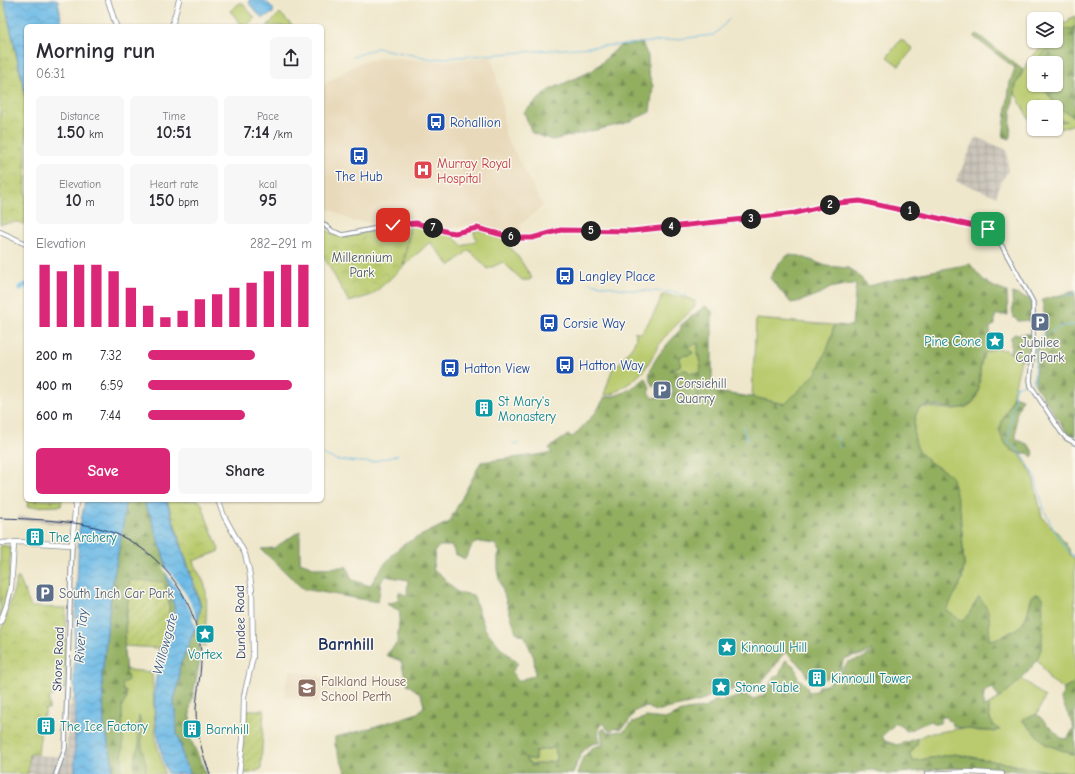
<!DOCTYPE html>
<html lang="en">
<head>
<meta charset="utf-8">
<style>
  :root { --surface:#fff; --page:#f7f7f7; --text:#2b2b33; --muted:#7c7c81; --accent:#db2777 }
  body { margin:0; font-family:"Comic Neue",sans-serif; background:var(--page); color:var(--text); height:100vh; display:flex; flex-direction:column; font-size:15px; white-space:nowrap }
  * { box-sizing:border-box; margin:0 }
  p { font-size:13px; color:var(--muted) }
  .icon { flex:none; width:22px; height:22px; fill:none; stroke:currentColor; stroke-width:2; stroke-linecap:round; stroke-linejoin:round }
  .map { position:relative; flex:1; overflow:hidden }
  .details { position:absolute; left:24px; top:24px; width:300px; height:478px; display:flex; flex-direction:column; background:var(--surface); border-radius:6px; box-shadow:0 1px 3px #0004 }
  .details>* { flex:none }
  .tools { position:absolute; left:1027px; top:12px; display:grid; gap:8px }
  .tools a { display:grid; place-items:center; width:36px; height:36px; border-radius:6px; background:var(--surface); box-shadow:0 1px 3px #0004; font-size:20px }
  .pin { position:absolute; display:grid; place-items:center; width:34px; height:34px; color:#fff; margin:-17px; border-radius:8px; box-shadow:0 2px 6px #0006 }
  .km { position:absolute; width:20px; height:20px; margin:-10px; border-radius:50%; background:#222; color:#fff; font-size:11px; line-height:20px; text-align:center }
  .round { display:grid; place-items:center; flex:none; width:42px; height:42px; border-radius:6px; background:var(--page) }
  .summary { display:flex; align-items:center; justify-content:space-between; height:68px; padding:0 12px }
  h1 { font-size:22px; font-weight:600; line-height:30px }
  .figures { display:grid; grid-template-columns:repeat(3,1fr); gap:6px; height:68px; padding:4px 12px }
  .figures div { display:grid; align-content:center; border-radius:6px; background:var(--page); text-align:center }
  .figures b { font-size:17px; font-weight:600 }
  .figures small { font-size:11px; font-weight:400 }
  .figures p { font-size:11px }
  .chart { height:112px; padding:8px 12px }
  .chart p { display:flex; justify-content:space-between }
  .chart svg { width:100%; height:72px; margin-top:4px; stroke:var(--accent); stroke-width:6 }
  .cta { display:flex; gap:8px; margin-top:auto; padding:8px 12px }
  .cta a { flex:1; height:46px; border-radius:6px; background:var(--accent); color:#fff; font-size:16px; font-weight:600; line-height:46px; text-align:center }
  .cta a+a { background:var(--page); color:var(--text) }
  ul { padding:0 12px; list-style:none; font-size:13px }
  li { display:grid; grid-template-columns:64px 48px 1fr; align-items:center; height:30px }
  li i { height:10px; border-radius:5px; background:var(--accent) }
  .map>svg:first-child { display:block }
  .built { fill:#e8d9ba }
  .industrial { fill:url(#industrial-grid) }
  .railway { fill:#c9c3b8 }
  .grass { fill:#b9cb6e; stroke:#6a7d66 }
  .forest { fill:url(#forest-firs); stroke:#566f60; fill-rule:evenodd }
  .cemetery { fill:url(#cemetery-stones); stroke:#6a7d66 }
  .park { fill:url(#park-crowns); stroke:#6a7d66 }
  .garden { fill:url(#garden-furrows); stroke:#6a7d66 }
  .water { fill:url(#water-waves); stroke:#4474a2 }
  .pier { fill:#efe7cb }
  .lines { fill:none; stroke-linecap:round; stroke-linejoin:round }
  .stream { stroke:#6cbae6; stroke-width:1 }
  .river { stroke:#6cbae6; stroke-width:5 }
  .tertiary-casing { stroke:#858b94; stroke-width:5.5 }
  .primary-casing { stroke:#858b94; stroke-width:6 }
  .trunk-casing { stroke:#858b94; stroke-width:6 }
  .tertiary { stroke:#fff; stroke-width:3.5 }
  .primary { stroke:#fff; stroke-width:4.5 }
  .trunk { stroke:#fff; stroke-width:4.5 }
  .rail { stroke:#1b2f5e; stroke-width:1 }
  .route-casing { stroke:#fff; stroke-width:8 }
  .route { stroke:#db2777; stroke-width:5 }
  .labels { text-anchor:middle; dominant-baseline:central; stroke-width:3; stroke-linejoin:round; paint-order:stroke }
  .transit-label { font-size:13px; fill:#164399; stroke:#fbf7ec; text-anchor:start }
  .health-label { font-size:13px; fill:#be3a42; stroke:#fbf7ec; text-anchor:start }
  .park-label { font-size:13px; fill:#425662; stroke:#fbf7ec }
  .culture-label { font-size:13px; fill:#0d838f; stroke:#fbf7ec; text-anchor:start }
  .service-label { font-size:13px; fill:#4e5e75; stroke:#fbf7ec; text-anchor:start }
  .street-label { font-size:13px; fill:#1b2f5e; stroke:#fbf7ec }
  .education-label { font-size:13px; fill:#785e54; stroke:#fbf7ec; text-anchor:start }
  .water-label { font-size:14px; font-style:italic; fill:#335987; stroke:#fbf7ec }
  .district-label { font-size:17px; font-weight:bold; fill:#1b2f5e; stroke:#fbf7ec }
</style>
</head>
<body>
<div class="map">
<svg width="1075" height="774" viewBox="0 0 1075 774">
  <defs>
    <pattern id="industrial-grid" width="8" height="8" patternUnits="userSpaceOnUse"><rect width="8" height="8" fill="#c9c3b8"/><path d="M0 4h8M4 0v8" fill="none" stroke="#aca8a1"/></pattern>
    <pattern id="forest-firs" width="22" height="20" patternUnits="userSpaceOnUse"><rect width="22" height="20" fill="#92af61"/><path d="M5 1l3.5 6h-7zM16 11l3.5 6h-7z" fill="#768f53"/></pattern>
    <pattern id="cemetery-stones" width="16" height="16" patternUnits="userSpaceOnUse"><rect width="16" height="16" fill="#b9cb6e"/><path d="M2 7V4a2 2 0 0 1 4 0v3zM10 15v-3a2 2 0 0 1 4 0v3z" fill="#9eaf62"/></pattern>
    <pattern id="park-crowns" width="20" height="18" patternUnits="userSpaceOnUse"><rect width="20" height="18" fill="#b9cb6e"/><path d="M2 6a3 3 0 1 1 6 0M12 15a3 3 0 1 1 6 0" fill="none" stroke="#9eaf62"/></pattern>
    <pattern id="garden-furrows" width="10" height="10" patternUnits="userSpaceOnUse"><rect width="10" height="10" fill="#b9cb6e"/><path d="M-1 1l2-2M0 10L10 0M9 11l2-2" fill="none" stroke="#9eaf62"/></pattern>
    <pattern id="water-waves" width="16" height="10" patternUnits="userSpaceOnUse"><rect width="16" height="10" fill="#6cbae6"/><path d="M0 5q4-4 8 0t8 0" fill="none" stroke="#5898be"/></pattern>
  </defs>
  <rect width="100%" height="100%" fill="#fbf7ec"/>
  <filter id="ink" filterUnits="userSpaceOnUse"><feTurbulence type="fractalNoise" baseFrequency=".025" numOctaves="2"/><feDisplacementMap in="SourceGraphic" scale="8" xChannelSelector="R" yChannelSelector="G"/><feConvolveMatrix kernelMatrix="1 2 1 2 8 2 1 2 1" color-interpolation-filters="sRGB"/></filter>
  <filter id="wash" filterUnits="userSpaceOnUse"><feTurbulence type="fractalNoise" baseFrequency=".012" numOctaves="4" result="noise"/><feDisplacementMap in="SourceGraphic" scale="16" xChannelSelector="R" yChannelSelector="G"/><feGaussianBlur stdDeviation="0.9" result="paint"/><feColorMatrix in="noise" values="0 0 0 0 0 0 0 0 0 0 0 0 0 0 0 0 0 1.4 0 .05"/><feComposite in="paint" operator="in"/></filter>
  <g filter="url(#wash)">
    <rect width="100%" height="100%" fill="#efe7cb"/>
    <path class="built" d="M382 57 435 62 492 57 501 98 505 134 543 206 521 224V236L483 226 467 225 447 230 417 220 379 223 352 221 330 209H322V86L358 63Z
      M291 670 332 679 328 693 320 695 317 703 304 699 285 697 286 684Z"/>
    <path class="industrial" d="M976 137 1007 150 1008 171 1001 182 996 196 956 181Z
      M71 699H74L76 774H29L30 755 65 757 67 746 69 708 71 706Z"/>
    <path class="railway" d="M18 516 71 521V526L46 523V522L18 520Z"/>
    <path class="grass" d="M241 2 255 18 246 26H243L230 11Z
      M280 13 293 26H267Z
      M1075 16V26L1073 29 1066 28 1059 43 1055 41C1057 32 1053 22 1068 23L1069 19Z
      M901 39 913 49 899 66 887 57Z
      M1048 41H1054L1034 63V85H1044L1047 93 1058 108 1075 117V124L1059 129 1056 119 1062 122 1067 121H1063L1056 117V107H1044L1040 101 1031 110 1034 116V127H1033L1015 93 1016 85 1029 59 1045 45Z
      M416 223 448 232 463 246 477 240 473 231 479 230 502 238 519 258 532 278 529 280H522L503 262 488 269 469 250 450 266 430 242 404 266 410 224Z
      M662 295C671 295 689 297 696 302L694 304 695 307 672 329 662 340 645 369 634 380 613 394 604 395 613 367 620 363 635 342 636 336 635 331 640 334C649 322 657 310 662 295Z
      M756 319 834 325 829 345 816 373 785 404 752 397Z
      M698 342V355L701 367 700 373H689L682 370 678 372 670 370 680 366V355H688L693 353 688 347Z
      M995 349 1006 350 1021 360 1012 399 999 430 1010 449 1020 454 1032 473 1042 517 1058 533 1069 549 1070 555 1075 559V683L1064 689 1049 679 1046 672 1037 659 1041 649 1032 596C1030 602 1027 619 1023 623 1018 630 998 640 989 640L979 598 967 617 962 621 946 610 956 592 962 579 964 565 962 530 928 460C923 456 918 452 916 445 913 436 912 412 922 407 935 407 949 411 962 408 988 403 975 369 984 355 987 351 991 350 995 349Z
      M117 669 152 672 156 741 165 774H118Z
      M1021 678 1045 697 1037 714 1022 720 1045 744 1075 755V772H1052L955 754 913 761 909 755 917 744 918 738 926 734 964 728 978 731H991L1000 730C990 725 988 715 989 705L1006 693Z
      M555 748 557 761C545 761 532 770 524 758L535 760V751Z"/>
    <path class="forest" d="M1075 26V117L1058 108 1047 93 1044 85H1056V63H1034L1054 41 1059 43 1060 40 1058 35C1062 29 1065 28 1073 29Z
      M977 34 1023 70 1016 85 1011 114 1010 139 1003 137 1010 82 1015 68 974 37Z
      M642 43 648 56V72L653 86 650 112 626 123 552 140 532 133 524 112 549 90 592 71 621 45Z
      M788 255 800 256 826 266 848 268 857 274 869 286 917 274 970 264C983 281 987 285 1007 292L1008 315H995V325L990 327V335L995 349C991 350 987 351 984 355 976 367 985 393 970 404 955 415 935 401 919 408 915 414 914 422 914 429 914 457 930 462 951 475L960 509 964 565 962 579 956 592 946 610 962 621 967 617 979 597C993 614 989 620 989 640 997 640 1018 630 1023 623 1027 618 1030 603 1032 596L1037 594 1043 597C1042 614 1044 632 1041 648 1038 666 1013 688 999 698L992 687 984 692 983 707 989 705C988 716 990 725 1000 730 984 733 970 728 954 727L951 721 947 720V717H942L940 723 936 724 931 721 907 731 896 723 882 736 885 741 897 745 918 738 917 744 909 755 913 761 955 754 1052 772H1075V774H1036L1010 770 952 768 888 774 872 770 858 772 855 774H577L583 757 594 747 603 745 601 731 604 728 607 733 620 731 621 732 624 731 633 722 646 717 665 719 686 710 704 708 715 701 729 700 745 694C750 699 753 700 759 697 770 693 768 686 774 677L779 676 784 663 786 660 795 667 798 679C803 681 808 686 808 692L817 691 819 686C832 687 841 671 848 662L861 659 871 653V650C861 659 853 654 845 659 841 662 843 667 840 670 836 675 829 678 824 679L821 675 816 676 812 679 806 676 805 670 786 652 781 656 775 666 761 682 753 686 715 693 701 701 680 706 655 711 648 707 642 708 635 711 627 724 621 729 615 728 611 731 608 730 604 723 602 724C597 731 598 735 601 743 584 741 577 761 573 774H346L335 745V737L357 732 418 713 424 706 421 694 407 684 401 661 386 655 397 643 400 611 387 604 398 601 399 592 407 596 408 580 385 576 381 582 378 602 303 589 261 549 274 548 300 531V562L316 568 347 567 352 580 370 586 382 567 396 551 404 544 449 522 481 462 552 453 549 448 568 435 573 437 596 412 605 397C620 397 634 387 646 378L650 388 648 393 654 398 673 393 670 382H664L653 386C639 370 671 341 681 329V325L705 306 712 311V382L715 392 752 397 785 404 816 373 829 345 834 325 852 326 856 284 844 285 830 288 820 294 801 301 791 303 770 278 778 264ZM698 343V355L701 367 700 373H689L687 370C679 370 679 372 670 370L680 366V356L688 355 693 353 688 347ZM479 542 495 544 500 553 498 556V575L516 632 525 637 534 658 535 675 518 681 512 672 518 663 502 649 485 629 473 595 457 592 440 574 433 570 435 551 439 546H452L455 554 465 559 473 544ZM555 748 557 761C546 761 532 770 525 758L535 760V751Z
      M1075 291V436L1068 434 1035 385 1036 341 1045 343 1044 312 1042 300Z
      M1012 293 1030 299 1032 306V320L1018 321 1017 319 1013 317Z
      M1015 334H1032L1030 358 1028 363 1010 352 1011 344V337Z
      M1013 396 1022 399 1016 415V439L1029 445 1034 454 1032 457 1028 453C1021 454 1013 453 1008 447 990 428 1008 415 1013 396Z
      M125 500H145L146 508 150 514 165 562 167 580 172 596 175 609 173 630 162 655 158 652 169 624V600L130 580C127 613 120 648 128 680L122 684 123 690 126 692V700L122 706 123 747 121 774H112V760L104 725 102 676 112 586 123 526Z
      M195 628 199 647V665L190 708 191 740 206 774H190L189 770 183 760 182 751 177 733 174 701 179 680V668Z
      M1073 684 1075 685V755L1045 744 1022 719 1037 714 1061 738 1067 739 1074 728 1061 699 1064 689Z
      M139 716C143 728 141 734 142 745 143 755 147 764 146 774H135L134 762 139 744 137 733Z"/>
    <path class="cemetery" d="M28 500H62L61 506 27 507Z"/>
    <path class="park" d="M0 0H4L6 7 26 101V225L17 222 0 224Z
      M410 226 403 267 372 295 349 302 322 254V227C329 232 335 236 345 237L390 228Z
      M167 500H199L202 504 207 520 219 549 218 552 193 561C196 570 203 578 205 586 209 606 204 626 206 646H202L198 622 201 605Z
      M0 545 11 547 7 604 0 623Z
      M17 578H19L31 607 66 608 65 688 49 698V709H45V715H43L38 754H30L28 774H0V633L8 611Z"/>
    <path class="garden" d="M130 580 164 582C172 606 171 626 159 648L124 646Z
      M246 710H264L261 769 251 773H240Z"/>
    <path class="water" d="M4 0H58L62 26H26V96Z
      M249 0H264L273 8V13L262 18 250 5Z
      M85 500H125L123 526 112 586 102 676 104 725 112 760V774H75V706L74 677 75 632 79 531Z
      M145 500H166L200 605V612L195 628 179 668V680L174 701 177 733 182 751 183 760 189 770 190 774H168C157 744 151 703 157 672 161 653 174 637 175 617 175 605 171 594 168 582 166 575 166 568 165 561 161 545 154 530 150 514L146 508Z"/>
    <path class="pier" d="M163 565 173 575 187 596 194 611 198 623 196 629 191 613 184 598 164 570Z"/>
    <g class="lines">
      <path class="stream" d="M353 57 377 48 433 59 642 43 713 35 718 31 731 17
        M590 283 630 290 672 292
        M674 292 687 296
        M1062 297 1075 293
        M1056 329 1062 326 1075 325
        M1045 334 1055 330
        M1033 383 1039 337 1042 335
        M1026 384 1016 386 1014 393 1015 402 1011 413V421L1008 441 1023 456 1034 474 1045 512 1058 537 1069 552 1075 557
        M743 427 747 440
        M837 437 840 448
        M513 444H518
        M322 454 336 460 360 462H372L398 455"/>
      <path class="river" d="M20 288 26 285"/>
    </g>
  </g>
  <g filter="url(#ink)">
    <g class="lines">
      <defs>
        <path id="tertiary" d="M322 223 332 231 343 235 393 225 416 223 448 232 459 233 477 228 510 237 519 238H532L561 230 632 231 723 222 795 213 838 203 860 201 983 227 991 231 997 237 1033 302V349L1030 380 1031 386 1061 432 1066 438 1075 443
          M56 774 65 749 72 545"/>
        <path id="primary" d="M108 0 116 26
          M172 26 179 0
          M0 232 26 244
          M218 500 224 516 245 554 249 570 252 590 253 657 244 696 243 740 239 774
          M0 543 21 542 72 545 76 500
          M0 623 7 604 11 588 14 544"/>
        <path id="trunk" d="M927 774 969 772 1002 774"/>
      </defs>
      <use href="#tertiary" class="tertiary-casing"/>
      <use href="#primary" class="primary-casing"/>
      <use href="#trunk" class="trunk-casing"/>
      <use href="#tertiary" class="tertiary"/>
      <use href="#primary" class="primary"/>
      <use href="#trunk" class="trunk"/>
      <path class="rail" d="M0 518C31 519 70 520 99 528 155 543 196 595 201 652 202 671 197 690 196 709 196 731 202 753 210 774"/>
    </g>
  </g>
  <g class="lines" filter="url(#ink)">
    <defs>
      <path id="route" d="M393 225 416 223 448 232 455 233 477 228 510 237 519 238H532L561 230 632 231 735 220 795 213 838 203 860 201 988 229"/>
    </defs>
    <use href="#route" class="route-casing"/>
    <use href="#route" class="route"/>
  </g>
  <defs>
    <symbol id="bus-square" viewBox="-11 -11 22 22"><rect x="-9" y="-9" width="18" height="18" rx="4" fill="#1a4fb4" stroke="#fbf7ec"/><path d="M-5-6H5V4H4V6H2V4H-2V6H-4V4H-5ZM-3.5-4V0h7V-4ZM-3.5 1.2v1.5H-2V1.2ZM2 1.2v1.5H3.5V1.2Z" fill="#fff"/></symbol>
    <symbol id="hospital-square" viewBox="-11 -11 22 22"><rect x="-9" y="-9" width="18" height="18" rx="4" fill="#e0444e" stroke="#fbf7ec"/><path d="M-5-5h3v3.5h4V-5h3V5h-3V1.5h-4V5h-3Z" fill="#fff"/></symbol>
    <symbol id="parking-square" viewBox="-11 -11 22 22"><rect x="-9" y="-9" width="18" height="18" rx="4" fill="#5c6f8a" stroke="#fbf7ec"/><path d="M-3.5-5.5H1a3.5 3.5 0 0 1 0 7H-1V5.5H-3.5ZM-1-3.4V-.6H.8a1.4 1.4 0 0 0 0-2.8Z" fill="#fff"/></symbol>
    <symbol id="sight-square" viewBox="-11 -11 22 22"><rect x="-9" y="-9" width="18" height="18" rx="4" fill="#0f9aa8" stroke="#fbf7ec"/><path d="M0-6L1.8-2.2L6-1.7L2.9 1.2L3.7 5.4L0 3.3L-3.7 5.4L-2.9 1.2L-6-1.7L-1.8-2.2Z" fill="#fff"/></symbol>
    <symbol id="building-square" viewBox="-11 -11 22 22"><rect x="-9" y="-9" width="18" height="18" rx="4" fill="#0f9aa8" stroke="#fbf7ec"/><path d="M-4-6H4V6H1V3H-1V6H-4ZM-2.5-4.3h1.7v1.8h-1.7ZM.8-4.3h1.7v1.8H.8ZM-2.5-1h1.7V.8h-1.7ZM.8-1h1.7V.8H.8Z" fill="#fff"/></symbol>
    <symbol id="school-square" viewBox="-11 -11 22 22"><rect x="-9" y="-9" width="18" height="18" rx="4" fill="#8d6e63" stroke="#fbf7ec"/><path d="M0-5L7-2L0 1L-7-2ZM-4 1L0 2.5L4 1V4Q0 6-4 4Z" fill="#fff"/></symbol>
  </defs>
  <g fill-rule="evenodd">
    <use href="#bus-square" x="425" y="111" width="22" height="22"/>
    <use href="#bus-square" x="348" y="145" width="22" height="22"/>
    <use href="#hospital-square" x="412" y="159" width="22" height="22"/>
    <use href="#bus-square" x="554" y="265" width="22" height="22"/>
    <use href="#parking-square" x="1029" y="311" width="22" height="22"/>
    <use href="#bus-square" x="538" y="312" width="22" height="22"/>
    <use href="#sight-square" x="984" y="330" width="22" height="22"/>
    <use href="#bus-square" x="554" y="354" width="22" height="22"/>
    <use href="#bus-square" x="439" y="357" width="22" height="22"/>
    <use href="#parking-square" x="651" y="379" width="22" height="22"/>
    <use href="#building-square" x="473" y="397" width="22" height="22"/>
    <use href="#building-square" x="24" y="526" width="22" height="22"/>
    <use href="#parking-square" x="34" y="582" width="22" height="22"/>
    <use href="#sight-square" x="194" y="623" width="22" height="22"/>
    <use href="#sight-square" x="716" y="636" width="22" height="22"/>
    <use href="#building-square" x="806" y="667" width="22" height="22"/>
    <use href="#sight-square" x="710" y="676" width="22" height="22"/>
    <use href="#school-square" x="296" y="677" width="22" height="22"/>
    <use href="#building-square" x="35" y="715" width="22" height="22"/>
    <use href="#building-square" x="181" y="718" width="22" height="22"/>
  </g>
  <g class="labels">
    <g class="transit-label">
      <text x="450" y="122">Rohallion</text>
      <text x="359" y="176" text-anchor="middle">The Hub</text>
      <text x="579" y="276">Langley Place</text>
      <text x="563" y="323">Corsie Way</text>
      <text x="579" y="365">Hatton Way</text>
      <text x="464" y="368">Hatton View</text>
    </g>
    <g class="health-label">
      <text x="437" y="163">Murray Royal<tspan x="437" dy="15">Hospital</tspan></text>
    </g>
    <g class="park-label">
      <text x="362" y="257">Millennium<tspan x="362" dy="15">Park</tspan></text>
    </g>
    <g class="culture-label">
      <text x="981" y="341" text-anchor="end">Pine Cone</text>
      <text x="498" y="401">St Mary's<tspan x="498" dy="15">Monastery</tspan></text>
      <text x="49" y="537">The Archery</text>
      <text x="741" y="647">Kinnoull Hill</text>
      <text x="205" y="654" text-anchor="middle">Vortex</text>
      <text x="831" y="678">Kinnoull Tower</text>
      <text x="735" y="687">Stone Table</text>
      <text x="60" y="726">The Ice Factory</text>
      <text x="206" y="729">Barnhill</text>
    </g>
    <g class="service-label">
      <text x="1040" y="342" text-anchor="middle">Jubilee<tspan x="1040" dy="15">Car Park</tspan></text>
      <text x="676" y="383">Corsiehill<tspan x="676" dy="15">Quarry</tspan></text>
      <text x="59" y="593">South Inch Car Park</text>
    </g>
    <g class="street-label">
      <text transform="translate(240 622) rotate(-91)">Dundee Road</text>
      <text transform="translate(58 659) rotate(-88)">Shore Road</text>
    </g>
    <g class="education-label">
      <text x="321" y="681">Falkland House<tspan x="321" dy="15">School Perth</tspan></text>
    </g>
    <g class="water-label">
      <text transform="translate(81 636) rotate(-86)">River Tay</text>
      <text transform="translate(165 644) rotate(-75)">Willowgate</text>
    </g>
    <g class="district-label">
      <text x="346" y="644">Barnhill</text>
    </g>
  </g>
</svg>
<div class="tools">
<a><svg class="icon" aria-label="layers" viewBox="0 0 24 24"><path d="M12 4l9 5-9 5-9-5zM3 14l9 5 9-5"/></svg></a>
<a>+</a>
<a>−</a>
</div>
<div class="pin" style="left:988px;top:229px;background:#1e9e55"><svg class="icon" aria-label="arrive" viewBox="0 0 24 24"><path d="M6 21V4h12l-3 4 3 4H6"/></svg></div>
<div class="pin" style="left:393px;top:225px;background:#d93025"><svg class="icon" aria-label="check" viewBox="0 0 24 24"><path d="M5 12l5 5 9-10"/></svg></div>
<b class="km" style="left:910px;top:211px">1</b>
<b class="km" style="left:830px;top:205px">2</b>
<b class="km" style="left:751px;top:219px">3</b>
<b class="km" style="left:671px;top:227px">4</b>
<b class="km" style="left:591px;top:231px">5</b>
<b class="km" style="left:511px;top:237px">6</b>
<b class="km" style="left:433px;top:228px">7</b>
<section class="details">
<div class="summary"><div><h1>Morning run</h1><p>06:31</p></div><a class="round"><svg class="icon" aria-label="share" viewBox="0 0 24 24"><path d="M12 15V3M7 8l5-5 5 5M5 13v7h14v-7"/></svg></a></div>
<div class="figures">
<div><p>Distance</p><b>1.50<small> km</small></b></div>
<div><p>Time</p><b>10:51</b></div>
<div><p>Pace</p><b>7:14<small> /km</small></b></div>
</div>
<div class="figures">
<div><p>Elevation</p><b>10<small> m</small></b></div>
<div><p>Heart rate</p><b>150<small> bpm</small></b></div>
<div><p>kcal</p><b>95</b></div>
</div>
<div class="chart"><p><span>Elevation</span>282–291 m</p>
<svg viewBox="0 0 160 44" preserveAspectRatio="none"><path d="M5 44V6M15 44V10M25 44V6M35 44V6M45 44V10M55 44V20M65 44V31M75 44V38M85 44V34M95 44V27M105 44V24M115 44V20M125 44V17M135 44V10M145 44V6M155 44V6"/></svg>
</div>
<ul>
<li><b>200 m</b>7:32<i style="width:65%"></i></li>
<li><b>400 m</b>6:59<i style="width:88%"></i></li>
<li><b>600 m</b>7:44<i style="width:59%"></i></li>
</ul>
<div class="cta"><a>Save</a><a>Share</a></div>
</section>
</div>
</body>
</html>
